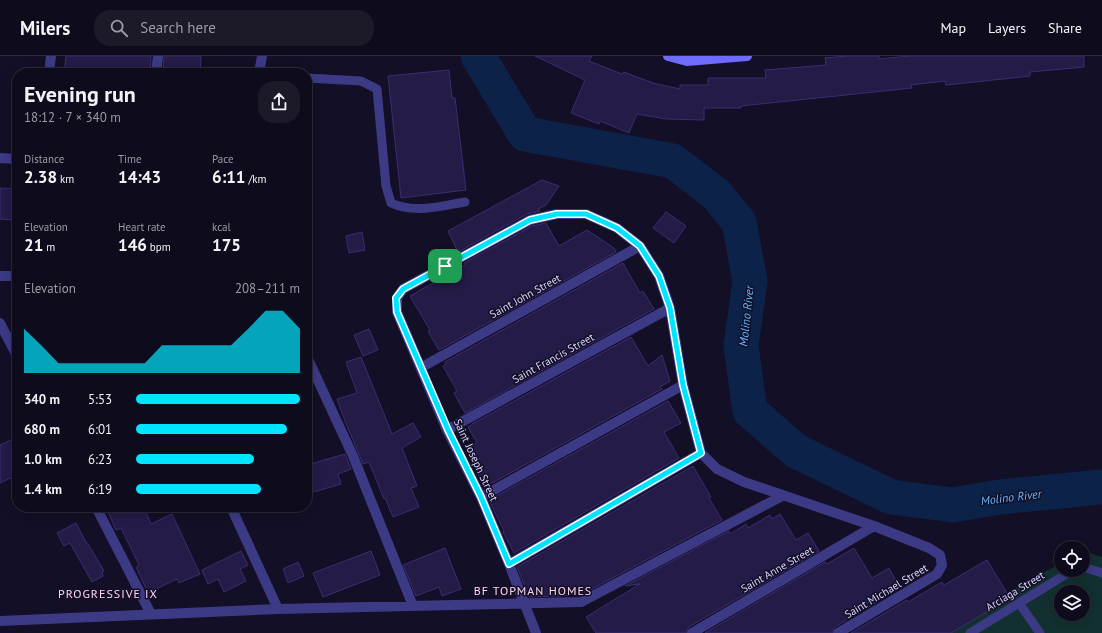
<!DOCTYPE html>
<html lang="en">
<head>
<meta charset="utf-8">
<style>
  :root { --surface:#0e0b1c; --page:#1c1929; --text:#f1f3f6; --muted:#9b9ba3; --line:#2e2b3b; --accent:#00e5ff }
  body { margin:0; font-family:"PT Sans",sans-serif; background:var(--page); color:var(--text); height:100vh; display:flex; flex-direction:column; font-size:15px; white-space:nowrap }
  * { box-sizing:border-box; margin:0 }
  p { font-size:13px; color:var(--muted) }
  .icon { flex:none; width:22px; height:22px; fill:none; stroke:currentColor; stroke-width:2; stroke-linecap:round; stroke-linejoin:round }
  .map { position:relative; flex:1; overflow:hidden }
  .panel { position:absolute; left:12px; top:12px; width:300px; height:444px; display:flex; flex-direction:column; background:var(--surface); border-radius:16px; box-shadow:0 2px 10px #0003,0 0 0 1px var(--line) }
  .panel>* { flex:none }
  .controls { position:absolute; left:1054px; top:485px; display:grid; gap:8px }
  .controls a { display:grid; place-items:center; width:36px; height:36px; border-radius:50%; background:var(--surface); box-shadow:0 2px 10px #0003,0 0 0 1px var(--line); font-size:20px }
  .pin { position:absolute; display:grid; place-items:center; width:34px; height:34px; color:#fff; margin:-17px; border-radius:8px; box-shadow:0 2px 6px #0006 }
  .round { display:grid; place-items:center; flex:none; width:42px; height:42px; border-radius:16px; background:var(--page) }
  .head { display:flex; align-items:center; justify-content:space-between; height:68px; padding:0 12px }
  h1 { font-size:22px; font-weight:700; line-height:30px }
  .metrics { display:grid; grid-template-columns:repeat(3,1fr); gap:6px; height:68px; padding:4px 12px }
  .metrics div { display:grid; align-content:center }
  .metrics b { font-size:17px; font-weight:700 }
  .metrics small { font-size:11px; font-weight:400 }
  .metrics p { font-size:11px }
  .chart { height:112px; padding:8px 12px }
  .chart p { display:flex; justify-content:space-between }
  .chart svg { width:100%; height:72px; margin-top:4px; fill:var(--accent); opacity:.7 }
  ul { padding:0 12px; list-style:none; font-size:13px }
  li { display:grid; grid-template-columns:64px 48px 1fr; align-items:center; height:30px }
  li i { height:10px; border-radius:5px; background:var(--accent) }
  header { display:flex; align-items:center; gap:24px; box-sizing:border-box; height:56px; padding:0 20px; background:var(--surface); border-bottom:1px solid var(--line) }
  header strong { font-size:19px }
  nav { display:flex; gap:22px; margin-inline-start:auto; font-size:14px }
  .search { width:280px; height:36px; background:var(--page); display:flex; align-items:center; gap:10px; box-sizing:border-box; padding:0 14px; border-radius:16px; color:var(--muted); font-size:15px }
  .map>svg:first-child { display:block }
  .green { fill:#12302f; fill-rule:evenodd }
  .lines { fill:none; stroke-linecap:round; stroke-linejoin:round }
  .river { stroke:#0c2248; stroke-width:35 }
  .building { fill:#241b47; stroke:#3b2d73 }
  .lane { stroke:#3d3a85; stroke-width:9 }
  .street { stroke:#3d3a85; stroke-width:10 }
  .secondary { stroke:#6f6bff; stroke-width:10 }
  .route-casing { stroke:#fff; stroke-width:8 }
  .route { stroke:#00e5ff; stroke-width:5 }
  .labels { text-anchor:middle; dominant-baseline:central; stroke-width:3; stroke-linejoin:round; paint-order:stroke }
  .street-label { font-size:11px; fill:#d9d4ff; stroke:#130f26 }
  .water-label { font-size:12px; font-style:italic; fill:#62b6ff; stroke:#130f26 }
  .neighbourhood-label { font-size:12px; letter-spacing:1px; fill:#ffd6f0; stroke:#130f26 }
</style>
</head>
<body>
<header>
<strong>Milers</strong>
<div class="search"><svg class="icon" aria-label="search" viewBox="0 0 24 24"><circle cx="10" cy="10" r="6"/><path d="M15 15l6 6"/></svg>Search here</div>
<nav><a>Map</a><a>Layers</a><a>Share</a></nav>
</header>
<div class="map">
<svg width="1102" height="577" viewBox="0 0 1102 577">
  <rect width="100%" height="100%" fill="#130f26"/>
  <path class="green" d="M1083 495 1102 501V577H934L1061 507V514H1083ZM1061 536H1083V558H1061Z"/>
  <g class="lines">
    <path class="river" d="M478 0 525 78 673 105 717 139 739 166 750 225 741 290 750 355 796 395 891 441 953 449 1000 441 1102 431"/>
  </g>
  <path class="building" d="M66 0H151L150 17H64Z
    M164 0H201L200 17H163Z
    M535 0H592L589 5 622 18 624 16 653 27 680 33V29H708V22H766L765 14 826 9 825 2 846 0H879V3L909 0H1084V11L1030 16V20L1003 23 946 29 945 25 911 29 912 32 741 50V52H704V64L666 63 637 58 629 77 600 65 599 68 571 57 585 24Z
    M449 14 452 42H455L466 134 401 142 388 20Z
    M542 124 559 130 546 149 538 153 540 155 527 158 458 196 448 175Z
    M0 132 17 133 15 164 0 163Z
    M666 156 686 170 674 187 653 172Z
    M546 167 559 190 587 174 614 192 616 196 439 294 428 275 430 274 410 240 465 209 464 207 532 170Z
    M362 176 365 194 349 197 346 180Z
    M623 207 640 237 643 235 654 253 465 357 454 337 457 335 443 310 446 308 445 306Z
    M369 273 378 294 363 300 354 279Z
    M631 281 648 310 662 299 670 325 660 331 662 333 485 431 476 414 478 412 467 392 477 387 468 371 472 369V368Z
    M361 301 392 378 413 367 421 381 402 392 417 430 411 432 419 451 393 461 385 442 384 443 369 406 363 408 345 365 337 343 357 337 346 306Z
    M668 345 681 367 664 376 679 402 514 497 504 478 503 476 504 475 489 444Z
    M17 381V419L0 427V389Z
    M345 398 351 413 338 418 341 428 307 438V409Z
    M693 410 711 441 709 442 722 464 586 536 560 540 529 541 517 511Z
    M106 451H144L151 468 172 458 200 518 179 527 177 523 148 537 136 511 139 509 121 472 116 474Z
    M780 458 796 484 808 477 819 495 689 571 686 577H596L586 561 640 528 625 530 729 475 730 478 746 468 748 472 770 459 772 463Z
    M76 467 87 488H88L104 515 102 516 103 520 92 526 70 487 64 490 57 477Z
    M445 492 461 533 442 540 439 531 416 540 403 509Z
    M854 492 872 522 889 512 900 532 835 571 832 577H705L825 506 827 508Z
    M241 495 248 509 240 513 246 525 224 536 218 523 208 528 202 514Z
    M371 495 380 519 323 541 313 517Z
    M987 504 1010 542 951 577H851L907 544 908 546 942 526 944 529Z
    M298 506 304 520 288 527 283 513Z"/>
  <g class="lines">
    <path class="lane" d="M307 22 361 25 377 33 386 130 391 147C415 158 440 150 465 146
      M1083 511 1102 517
      M1019 547 1040 577
      M970 577 1073 514"/>
    <path class="street" d="M49 17 51 0
      M156 17 158 0
      M259 17 262 0
      M0 102 17 103
      M0 220H17
      M0 267 17 300
      M307 301 353 400 413 550
      M422 311 640 190
      M447 374 670 252
      M481 441 683 329
      M96 451 151 558
      M231 451 278 553
      M509 508 701 397
      M0 565 278 553 581 546 782 440
      M536 577 509 508 481 441 447 374 397 256V242L403 233 530 164 557 158H586L617 172 640 190 659 220 670 252 683 329 701 397 717 413 744 426 874 470 929 492 940 499 942 509 937 518 838 577
      M692 577 874 470"/>
    <path class="secondary" d="M668 0 687 5 747 0"/>
  </g>
  <g class="lines">
    <defs>
      <path id="route" d="M557 158H586L617 172 640 190 659 220 670 252 683 329 701 397 509 508 481 441 448 374 397 256 396 242 403 233 530 164Z"/>
    </defs>
    <use href="#route" class="route-casing"/>
    <use href="#route" class="route"/>
  </g>
  <g class="labels">
    <g class="street-label">
      <text transform="translate(525 240) rotate(-29)">Saint John Street</text>
      <text transform="translate(553 302) rotate(-29)">Saint Francis Street</text>
      <text transform="translate(476 404) rotate(65)">Saint Joseph Street</text>
      <text transform="translate(777 513) rotate(-30)">Saint Anne Street</text>
      <text transform="translate(886 535) rotate(-31)">Saint Michael Street</text>
      <text transform="translate(1015 535) rotate(-31)">Arciaga Street</text>
    </g>
    <g class="water-label">
      <text transform="translate(746 260) rotate(-84)">Molino River</text>
      <text transform="translate(1011 441) rotate(-7)">Molino River</text>
    </g>
    <g class="neighbourhood-label">
      <text x="533" y="534">BF TOPMAN HOMES</text>
      <text x="108" y="537">PROGRESSIVE IX</text>
    </g>
  </g>
</svg>
<div class="controls">
<a><svg class="icon" aria-label="locate" viewBox="0 0 24 24"><circle cx="12" cy="12" r="6"/><path d="M12 2v4M12 18v4M2 12h4M18 12h4"/></svg></a>
<a><svg class="icon" aria-label="layers" viewBox="0 0 24 24"><path d="M12 4l9 5-9 5-9-5zM3 14l9 5 9-5"/></svg></a>
</div>
<div class="pin" style="left:445px;top:210px;background:#1e9e55"><svg class="icon" aria-label="arrive" viewBox="0 0 24 24"><path d="M6 21V4h12l-3 4 3 4H6"/></svg></div>
<section class="panel">
<div class="head"><div><h1>Evening run</h1><p>18:12 · 7 × 340 m</p></div><a class="round"><svg class="icon" aria-label="share" viewBox="0 0 24 24"><path d="M12 15V3M7 8l5-5 5 5M5 13v7h14v-7"/></svg></a></div>
<div class="metrics">
<div><p>Distance</p><b>2.38<small> km</small></b></div>
<div><p>Time</p><b>14:43</b></div>
<div><p>Pace</p><b>6:11<small> /km</small></b></div>
</div>
<div class="metrics">
<div><p>Elevation</p><b>21<small> m</small></b></div>
<div><p>Heart rate</p><b>146<small> bpm</small></b></div>
<div><p>kcal</p><b>175</b></div>
</div>
<div class="chart"><p><span>Elevation</span>208–211 m</p>
<svg viewBox="0 0 160 44" preserveAspectRatio="none"><path d="M0 44V17L10 27L20 38L30 38L40 38L50 38L60 38L70 38L80 27L90 27L100 27L110 27L120 27L130 17L140 6L150 6L160 17V44z"/></svg>
</div>
<ul>
<li><b>340 m</b>5:53<i style="width:100%"></i></li>
<li><b>680 m</b>6:01<i style="width:92%"></i></li>
<li><b>1.0 km</b>6:23<i style="width:72%"></i></li>
<li><b>1.4 km</b>6:19<i style="width:76%"></i></li>
</ul>
</section>
</div>
</body>
</html>
